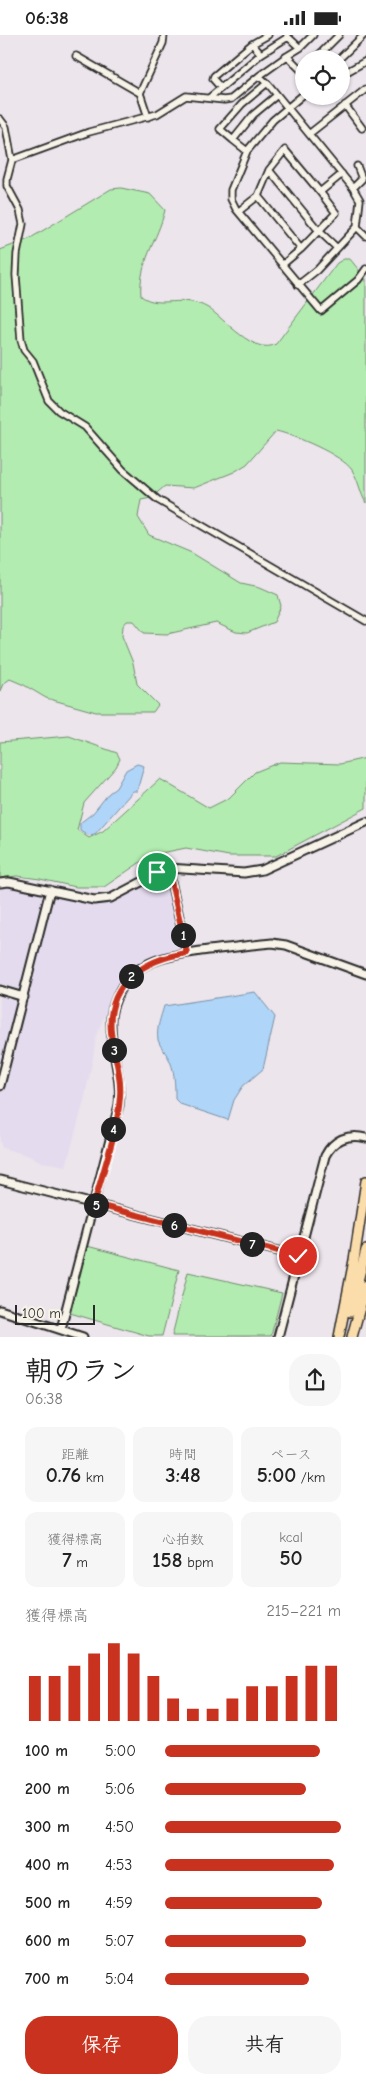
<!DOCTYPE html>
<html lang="ja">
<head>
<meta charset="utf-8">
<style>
  :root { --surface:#fff; --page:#f6f6f6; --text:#222; --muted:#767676; --accent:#c8321e }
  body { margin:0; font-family:"Comic Neue","Klee One",sans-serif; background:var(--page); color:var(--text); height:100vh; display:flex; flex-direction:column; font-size:19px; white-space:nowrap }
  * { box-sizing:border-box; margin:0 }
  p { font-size:16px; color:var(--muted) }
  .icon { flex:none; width:28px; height:28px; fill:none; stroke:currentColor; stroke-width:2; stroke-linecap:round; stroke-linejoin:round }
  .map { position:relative; height:1302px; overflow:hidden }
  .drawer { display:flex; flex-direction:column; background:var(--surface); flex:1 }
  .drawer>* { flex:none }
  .tools { position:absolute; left:295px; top:15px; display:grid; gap:10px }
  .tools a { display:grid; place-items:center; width:55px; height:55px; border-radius:50%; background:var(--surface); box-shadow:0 1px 4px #0004; font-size:25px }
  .scale { position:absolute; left:15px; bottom:12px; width:80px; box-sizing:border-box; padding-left:5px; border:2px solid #2b2b2b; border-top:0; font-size:14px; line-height:18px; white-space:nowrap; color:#2b2b2b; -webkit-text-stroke:4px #f7f3e8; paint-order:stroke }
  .pin { position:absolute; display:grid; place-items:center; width:42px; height:42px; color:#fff; margin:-21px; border:2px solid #fff; border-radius:50%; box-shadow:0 1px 5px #0007 }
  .km { position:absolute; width:25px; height:25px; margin:-12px; border-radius:50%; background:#222; color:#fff; font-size:14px; line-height:25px; text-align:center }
  .round { display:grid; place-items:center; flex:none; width:52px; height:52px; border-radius:20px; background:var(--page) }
  .head { display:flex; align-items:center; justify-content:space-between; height:85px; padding:0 25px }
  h1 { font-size:28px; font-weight:600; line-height:38px }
  .metrics { display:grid; grid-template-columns:repeat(3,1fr); gap:8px; height:85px; padding:5px 25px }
  .metrics div { display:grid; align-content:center; border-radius:12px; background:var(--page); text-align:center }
  .metrics b { font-size:21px; font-weight:600 }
  .metrics small { font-size:14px; font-weight:400 }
  .metrics p { font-size:14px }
  .chart { height:140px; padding:10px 25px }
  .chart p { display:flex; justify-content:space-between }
  .chart svg { width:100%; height:90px; margin-top:5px; stroke:var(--accent); stroke-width:6 }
  .cta { display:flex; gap:10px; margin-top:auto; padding:10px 25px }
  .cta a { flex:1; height:58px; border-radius:20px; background:var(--accent); color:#fff; font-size:20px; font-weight:600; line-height:58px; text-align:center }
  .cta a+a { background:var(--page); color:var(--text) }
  ul { padding:0 25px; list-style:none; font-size:16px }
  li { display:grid; grid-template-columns:80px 60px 1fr; align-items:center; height:38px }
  li i { height:12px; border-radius:6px; background:var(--accent) }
  .status { display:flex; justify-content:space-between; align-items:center; height:35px; padding:0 25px; background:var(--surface); direction:ltr }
  .status svg { height:14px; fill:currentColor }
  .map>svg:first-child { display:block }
  .built { fill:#e4dbee }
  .green { fill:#b3ecb0; stroke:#6f8c6e }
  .water { fill:#afd5f8; stroke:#7a91a6 }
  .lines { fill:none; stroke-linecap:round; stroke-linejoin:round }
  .minor-casing { stroke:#2b2b2b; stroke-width:9 }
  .tertiary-casing { stroke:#2b2b2b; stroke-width:11 }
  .primary-casing { stroke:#2b2b2b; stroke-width:12 }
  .minor { stroke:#f7f3e8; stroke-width:5.5 }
  .tertiary { stroke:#f7f3e8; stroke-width:7 }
  .primary { stroke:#fbddab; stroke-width:9 }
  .route-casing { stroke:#fff; stroke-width:10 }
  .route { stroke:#c8321e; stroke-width:6 }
</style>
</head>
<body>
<div class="status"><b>06:38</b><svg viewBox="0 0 49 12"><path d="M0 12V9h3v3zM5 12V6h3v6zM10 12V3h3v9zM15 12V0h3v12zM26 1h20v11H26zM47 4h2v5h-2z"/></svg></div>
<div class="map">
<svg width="366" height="1302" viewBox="0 0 366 1302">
  <rect width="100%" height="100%" fill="#ece5ec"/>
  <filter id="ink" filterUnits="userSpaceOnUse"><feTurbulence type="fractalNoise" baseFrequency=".02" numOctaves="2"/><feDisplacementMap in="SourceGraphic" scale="10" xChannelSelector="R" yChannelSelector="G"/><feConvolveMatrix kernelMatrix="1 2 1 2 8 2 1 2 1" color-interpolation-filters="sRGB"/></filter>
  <g filter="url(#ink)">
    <path class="built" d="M167 837 183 914 164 918 137 930 118 948 96 1001 93 1023 84 1066 66 1131 42 1127 27 1120 2 1113 0 1106V852L15 849 90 868H107Z"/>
    <path class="green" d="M121 153 150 159 165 175C158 205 138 228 141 261 160 275 183 258 208 273 225 284 254 321 276 309L337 228 344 224H350L366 244V468C360 458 359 446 352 435 342 420 294 400 276 396L247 429 234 437 194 453 165 451 151 463 141 465 138 482 149 500 192 518 241 548 260 552 278 560 281 571 274 587 247 598 236 597 216 588 167 599 144 598 134 586H127L123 591 122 601 133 628 137 649 158 670 153 677H96L46 663 24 650 10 644 3 649 0 656V215L29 204 111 154Z
      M69 701 117 718 120 724 116 732 84 768 77 795 89 803 103 796 160 744 209 773 229 763 255 737 280 727 340 729 366 723V773L276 821H229L186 813 151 820 104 852H76L40 844 17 841 0 843V707Z
      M87 1211 179 1235 162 1301H149L70 1278Z
      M188 1237 282 1258 271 1301H172Z"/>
    <path class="water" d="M137 729 144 731 137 756H133L95 799 88 800 80 795V788L93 778 109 758 116 753 126 735Z
      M255 957 275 982 263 1034 243 1051 234 1065 228 1085 180 1069 175 1064C175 1050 175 1034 168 1022 165 1016 160 1012 158 1005 156 993 161 982 164 971Z"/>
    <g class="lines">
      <defs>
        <path id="minor" d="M287 1 300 13
          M252 9 261 19 288 2
          M76 21 140 58
          M287 21 259 41 269 50 353 153 360 165 357 192 317 235 298 250
          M315 24 339 0
          M339 24 364 0
          M304 38 287 21 300 13 313 0
          M341 40 366 26
          M221 53 261 19
          M304 59 273 85 247 116 231 155V164L236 174 321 276 358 245 366 234
          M209 63 221 53 213 44 214 41 252 9 268 0
          M345 70 362 93
          M148 82 140 58 163 8 164 0
          M0 84 6 92 12 125 7 144V151L20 175 23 189 17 219 16 240 21 305 24 315 33 326 49 366 59 376 85 392 123 435 158 465 366 586
          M309 99 366 54
          M233 105 220 94 242 69 266 49
          M247 116 233 105 253 80 277 60
          M12 125 89 97 157 79 186 61 224 65 231 64 259 41
          M353 153 362 144 357 131
          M258 161 269 135
          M239 176 258 161 301 214
          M357 192 366 201
          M337 213 319 196 269 135 285 115 320 157 342 139
          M282 230 301 214 336 178 320 157"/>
        <path id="tertiary" d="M168 833 187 918
          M0 848 9 847 94 865 111 863 168 833 244 838 262 835 366 787
          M0 955 24 962
          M0 1051 50 855
          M0 1145 298 1221
          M0 1275 83 1302
          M61 1294 119 1070C122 1042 111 1017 111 990 110 978 114 968 119 957 136 923 174 920 208 915 229 913 251 910 272 908L286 910 366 939
          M278 1302 325 1121C333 1105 348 1098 366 1103"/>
        <path id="primary" d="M350 1277 366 1215
          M339 1302 354 1225 366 1146
          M352 1302 366 1250"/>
      </defs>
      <use href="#minor" class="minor-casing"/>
      <use href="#tertiary" class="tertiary-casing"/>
      <use href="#primary" class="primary-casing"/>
      <use href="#minor" class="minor"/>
      <use href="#tertiary" class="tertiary"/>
      <use href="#primary" class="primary"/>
    </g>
  </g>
  <g class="lines" filter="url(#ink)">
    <defs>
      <path id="route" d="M157 837 168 833 187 918C145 924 106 948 111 997 113 1018 122 1039 120 1061 118 1095 103 1136 94 1169L298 1221"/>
    </defs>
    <use href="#route" class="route-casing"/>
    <use href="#route" class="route"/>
  </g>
</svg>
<div class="tools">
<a><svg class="icon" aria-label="locate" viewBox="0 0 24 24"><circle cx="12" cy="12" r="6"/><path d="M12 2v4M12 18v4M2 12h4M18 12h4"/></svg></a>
</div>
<div class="scale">100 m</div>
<div class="pin" style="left:157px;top:837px;background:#1e9e55"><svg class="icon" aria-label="arrive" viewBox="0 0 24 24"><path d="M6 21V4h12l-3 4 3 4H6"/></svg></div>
<div class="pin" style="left:298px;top:1221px;background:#d93025"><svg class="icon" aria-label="check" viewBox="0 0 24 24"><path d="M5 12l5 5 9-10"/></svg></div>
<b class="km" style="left:183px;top:900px">1</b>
<b class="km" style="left:131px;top:941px">2</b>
<b class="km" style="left:114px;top:1015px">3</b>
<b class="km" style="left:113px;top:1094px">4</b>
<b class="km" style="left:96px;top:1170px">5</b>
<b class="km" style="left:174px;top:1190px">6</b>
<b class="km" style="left:252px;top:1209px">7</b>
</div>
<section class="drawer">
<div class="head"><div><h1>朝のラン</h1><p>06:38</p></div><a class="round"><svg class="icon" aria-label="share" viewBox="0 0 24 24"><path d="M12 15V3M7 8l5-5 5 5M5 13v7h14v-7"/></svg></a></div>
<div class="metrics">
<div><p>距離</p><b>0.76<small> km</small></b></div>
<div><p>時間</p><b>3:48</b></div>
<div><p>ペース</p><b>5:00<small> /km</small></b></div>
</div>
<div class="metrics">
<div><p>獲得標高</p><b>7<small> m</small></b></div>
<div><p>心拍数</p><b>158<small> bpm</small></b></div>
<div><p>kcal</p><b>50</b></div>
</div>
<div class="chart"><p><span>獲得標高</span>215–221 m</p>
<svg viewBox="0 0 160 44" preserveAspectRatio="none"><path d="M5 44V22M15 44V22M25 44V17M35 44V11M45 44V6M55 44V11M65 44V22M75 44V33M85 44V38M95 44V38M105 44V33M115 44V27M125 44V27M135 44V22M145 44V17M155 44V17"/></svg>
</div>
<ul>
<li><b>100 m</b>5:00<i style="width:88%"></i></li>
<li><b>200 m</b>5:06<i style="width:80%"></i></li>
<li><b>300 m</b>4:50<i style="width:100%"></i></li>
<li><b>400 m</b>4:53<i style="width:96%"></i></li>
<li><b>500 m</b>4:59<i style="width:89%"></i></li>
<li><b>600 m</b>5:07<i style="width:80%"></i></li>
<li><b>700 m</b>5:04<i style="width:82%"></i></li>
</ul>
<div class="cta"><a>保存</a><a>共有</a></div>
</section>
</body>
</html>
